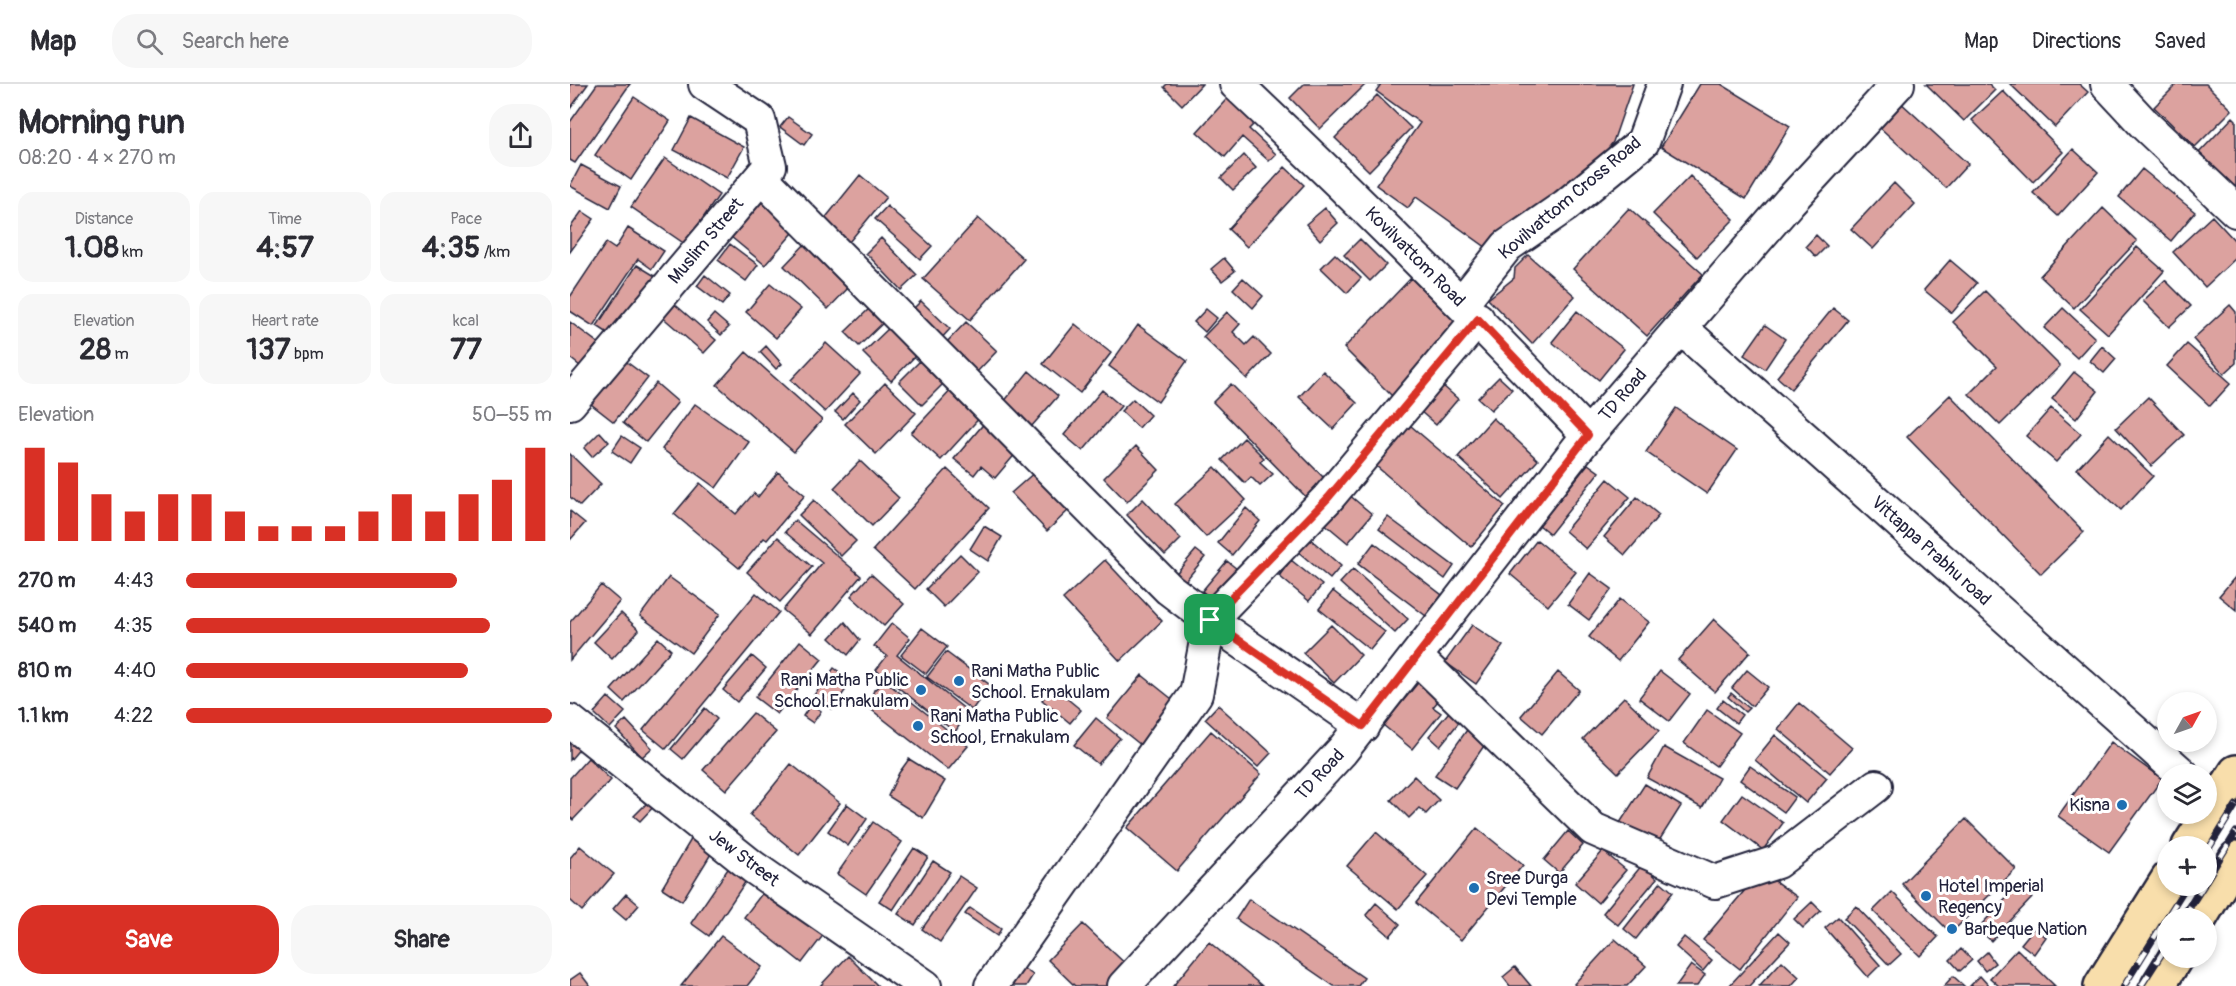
<!DOCTYPE html>
<html lang="en">
<head>
<meta charset="utf-8">
<style>
  :root { --surface:#fff; --page:#f7f7f7; --text:#2b2b33; --muted:#7c7c81; --line:#e1e1e2; --accent:#d93025 }
  body { margin:0; font-family:Pangolin,sans-serif; background:var(--page); color:var(--text); height:100vh; display:flex; flex-direction:column; font-size:22px; white-space:nowrap }
  * { box-sizing:border-box; margin:0 }
  p { font-size:20px; color:var(--muted) }
  .icon { flex:none; width:33px; height:33px; fill:none; stroke:currentColor; stroke-width:2; stroke-linecap:round; stroke-linejoin:round }
  .map { position:relative; flex:1; overflow:hidden }
  .panel { display:flex; flex-direction:column; background:var(--surface); width:570px }
  .panel>* { flex:none }
  .needle { width:39px; rotate:50deg }
  .fabs { position:absolute; left:1587px; top:608px; display:grid; gap:12px }
  .fabs a { display:grid; place-items:center; width:60px; height:60px; border-radius:50%; background:var(--surface); box-shadow:0 3px 9px #0003; font-size:30px }
  .pin { position:absolute; display:grid; place-items:center; width:51px; height:51px; color:#fff; margin:-26px; border-radius:12px; box-shadow:0 3px 9px #0006 }
  .round { display:grid; place-items:center; flex:none; width:63px; height:63px; border-radius:24px; background:var(--page) }
  .headline { display:flex; align-items:center; justify-content:space-between; height:102px; padding:0 18px }
  h1 { font-size:33px; font-weight:700; line-height:45px }
  .figures { display:grid; grid-template-columns:repeat(3,1fr); gap:9px; height:102px; padding:6px 18px }
  .figures div { display:grid; align-content:center; border-radius:15px; background:var(--page); text-align:center }
  .figures b { font-size:30px; font-weight:700 }
  .figures small { font-size:16px; font-weight:400 }
  .figures p { font-size:16px }
  .chart { height:168px; padding:12px 18px }
  .chart p { display:flex; justify-content:space-between }
  .chart svg { width:100%; height:108px; margin-top:6px; stroke:var(--accent); stroke-width:6 }
  .primary-button { display:flex; gap:12px; margin-top:auto; padding:12px 18px }
  .primary-button a { flex:1; height:69px; border-radius:24px; background:var(--accent); color:#fff; font-size:24px; font-weight:700; line-height:69px; text-align:center }
  .primary-button a+a { background:var(--page); color:var(--text) }
  ul { padding:0 18px; list-style:none; font-size:20px }
  li { display:grid; grid-template-columns:96px 72px 1fr; align-items:center; height:45px }
  li i { height:15px; border-radius:8px; background:var(--accent) }
  header { display:flex; align-items:center; gap:36px; box-sizing:border-box; height:84px; padding:0 30px; background:var(--surface); border-bottom:2px solid var(--line) }
  header strong { font-size:28px }
  nav { display:flex; gap:33px; margin-inline-start:auto; font-size:21px }
  .search { width:420px; height:54px; background:var(--page); display:flex; align-items:center; gap:15px; box-sizing:border-box; padding:0 21px; border-radius:24px; color:var(--muted); font-size:22px }
  main { display:flex; flex:1; min-height:0 }
  .map>svg:first-child { display:block }
  .building { fill:#dca29f; stroke:#22223b; stroke-width:1.5 }
  .lines { fill:none; stroke-linecap:round; stroke-linejoin:round }
  .minor-casing { stroke:#22223b; stroke-width:36 }
  .major-casing { stroke:#22223b; stroke-width:38 }
  .minor { stroke:#fff; stroke-width:32 }
  .major { stroke:#f8deab; stroke-width:33 }
  .rail-casing { stroke:#22223b; stroke-width:7 }
  .rail { stroke:#fff; stroke-width:4.5; stroke-dasharray:14; stroke-linecap:butt }
  .route-casing { stroke:#fff; stroke-width:12 }
  .route { stroke:#d93025; stroke-width:8 }
  .poi-dot { fill:#1f6fb2; stroke:#fff; stroke-width:2 }
  .labels { text-anchor:middle; dominant-baseline:central; stroke-width:6; stroke-linejoin:round; paint-order:stroke }
  .street-label { font-size:18px; fill:#22223b; stroke:#fff }
  .poi-label { font-size:18px; fill:#22223b; stroke:#fff; text-anchor:start }
</style>
</head>
<body>
<header>
<strong>Map</strong>
<div class="search"><svg class="icon" aria-label="search" viewBox="0 0 24 24"><circle cx="10" cy="10" r="6"/><path d="M15 15l6 6"/></svg>Search here</div>
<nav><a>Map</a><a>Directions</a><a>Saved</a></nav>
</header>
<main>
<section class="panel">
<div class="headline"><div><h1>Morning run</h1><p>08:20 · 4 × 270 m</p></div><a class="round"><svg class="icon" aria-label="share" viewBox="0 0 24 24"><path d="M12 15V3M7 8l5-5 5 5M5 13v7h14v-7"/></svg></a></div>
<div class="figures">
<div><p>Distance</p><b>1.08<small> km</small></b></div>
<div><p>Time</p><b>4:57</b></div>
<div><p>Pace</p><b>4:35<small> /km</small></b></div>
</div>
<div class="figures">
<div><p>Elevation</p><b>28<small> m</small></b></div>
<div><p>Heart rate</p><b>137<small> bpm</small></b></div>
<div><p>kcal</p><b>77</b></div>
</div>
<div class="chart"><p><span>Elevation</span>50–55 m</p>
<svg viewBox="0 0 160 44" preserveAspectRatio="none"><path d="M5 44V6M15 44V12M25 44V25M35 44V32M45 44V25M55 44V25M65 44V32M75 44V38M85 44V38M95 44V38M105 44V32M115 44V25M125 44V32M135 44V25M145 44V19M155 44V6"/></svg>
</div>
<ul>
<li><b>270 m</b>4:43<i style="width:74%"></i></li>
<li><b>540 m</b>4:35<i style="width:83%"></i></li>
<li><b>810 m</b>4:40<i style="width:77%"></i></li>
<li><b>1.1 km</b>4:22<i style="width:100%"></i></li>
</ul>
<div class="primary-button"><a>Save</a><a>Share</a></div>
</section>
<div class="map">
<svg width="1666" height="902" viewBox="0 0 1666 902">
  <rect width="100%" height="100%" fill="#fff"/>
  <filter id="ink" filterUnits="userSpaceOnUse"><feTurbulence type="fractalNoise" baseFrequency=".0167" numOctaves="2"/><feDisplacementMap in="SourceGraphic" scale="12" xChannelSelector="R" yChannelSelector="G"/><feConvolveMatrix kernelMatrix="1 2 1 2 8 2 1 2 1" color-interpolation-filters="sRGB"/></filter>
  <g filter="url(#ink)">
    <path class="building" d="M0 0H18L0 25Z
      M27 0H60L5 79 0 76V38Z
      M597 0H632L612 21 594 3Z
      M734 0H796L750 45 720 14Z
      M811 0H1063L1043 58 1026 81 920 166 846 113 838 124 806 101 850 39 806 7Z
      M1130 0H1151L1220 42 1176 115 1091 63Z
      M1356 0H1419L1425 6 1394 37Z
      M1440 0H1509L1518 8 1485 43Z
      M1607 0H1636L1662 26 1625 63 1584 23Z
      M664 7 692 32 679 45 706 70 699 77 672 53 655 73 627 48Z
      M1433 7 1493 68 1463 98 1402 36Z
      M807 11 841 44 799 87 765 54Z
      M64 13 100 37 61 96 25 71Z
      M1329 17 1398 80 1376 104 1307 41Z
      M218 33 242 50 234 61 210 43Z
      M1663 33 1666 36V102L1660 109 1624 74Z
      M121 34 174 63 157 94 104 66Z
      M1503 65 1528 88 1488 132 1463 109Z
      M674 71 686 84 663 106 651 94Z
      M95 74 149 111 115 160 61 123Z
      M11 81 51 102 40 124 0 102Z
      M715 83 734 101 677 163 658 145Z
      M1572 85 1625 128 1601 157 1549 113Z
      M290 91 316 113 275 163 249 142Z
      M1120 92 1164 135 1127 173 1083 130Z
      M1324 99 1345 120 1303 165 1281 145Z
      M196 113 229 142 195 181 161 153Z
      M317 122 362 162 350 175 305 135Z
      M755 124 768 139 750 156 736 140Z
      M1059 124 1133 190 1077 252 1003 185Z
      M1533 124 1567 157 1504 224 1470 192Z
      M12 127 24 135 0 168V144Z
      M1642 132 1666 158V174L1635 203 1603 168Z
      M408 134 454 175 400 236 353 195Z
      M58 144 94 167 82 185 68 175 23 242 0 227V213L36 159 45 165Z
      M1246 151 1257 162 1246 173 1236 162Z
      M311 154 347 191 331 206 296 169Z
      M790 155 816 181 800 197 774 171Z
      M237 158 281 201 258 225 214 182Z
      M160 160 188 181 176 197 148 176Z
      M1567 163 1594 187 1538 250 1510 225Z
      M765 170 791 194 777 209 751 184Z
      M958 171 1005 212 962 260 918 215 944 194 945 184Z
      M654 174 665 187 652 197 641 185Z
      M1380 176 1407 199 1382 229 1354 206Z
      M67 181 90 195 50 257 27 242Z
      M135 191 160 211 152 221 127 202Z
      M673 194 693 212 683 224 663 205Z
      M841 194 893 245 825 315 774 264Z
      M1595 196 1621 222 1599 243 1573 217Z
      M200 200 231 225 206 254 176 228Z
      M1415 207 1490 282 1430 341 1399 310 1427 282 1383 238Z
      M101 217 146 256 134 269 90 231Z
      M351 217 380 245 368 258 339 229Z
      M303 221 317 235 289 262 275 248Z
      M1660 221 1666 228V279L1654 290 1623 255Z
      M1263 224 1278 236 1221 305 1207 293Z
      M1493 224 1525 254 1507 274 1474 244Z
      M636 225 647 234 635 248 624 238Z
      M1007 227 1054 265 1029 296 982 258Z
      M657 228 670 240 663 248 676 261 684 253 701 270 677 295 633 253Z
      M144 230 159 243 151 251 137 238Z
      M0 238 28 259 10 282 0 274Z
      M396 238 427 267 405 290 374 261Z
      M505 240 541 269 510 309 473 280Z
      M568 241 617 277 588 318 539 282Z
      M1195 241 1215 255 1195 285 1174 271Z
      M321 242 348 269 321 297 293 269Z
      M256 259 290 290 255 328 221 296Z
      M1617 260 1661 299 1640 322 1597 282Z
      M196 262 212 280 206 285 190 268Z
      M1532 262 1546 275 1534 289 1520 277Z
      M176 268 252 336 224 368 147 301Z
      M355 272 378 295 352 321 329 298Z
      M54 276 78 294 44 338 21 320Z
      M459 287 488 312 461 343 433 319Z
      M753 287 787 319 763 345 729 313Z
      M1504 288 1528 307 1506 335 1482 315Z
      M929 293 942 305 921 326 908 314Z
      M865 295 888 315 866 341 842 320Z
      M86 299 108 318 76 358 53 339Z
      M315 299 346 329 306 370 275 340Z
      M661 300 756 396 737 414 643 318Z
      M385 302 414 329 371 376 341 349Z
      M532 306 551 322 513 367 494 351Z
      M283 309 290 316 273 335 265 328Z
      M1380 311 1514 448 1471 490 1337 353Z
      M1578 313 1614 351 1581 382 1546 344Z
      M563 315 580 331 569 344 551 327Z
      M125 320 179 358 146 404 92 365Z
      M1106 324 1167 366 1137 410 1076 368Z
      M1481 324 1511 350 1486 378 1456 352Z
      M923 334 968 376 933 415 888 373Z
      M417 336 447 368 425 394 411 382 404 391 384 375Z
      M834 336 935 422 901 463 799 376Z
      M30 348 39 358 22 373 14 364Z
      M1539 350 1583 392 1551 426 1507 385Z
      M52 352 70 364 60 379 42 367Z
      M674 354 694 374 690 378 703 390 690 402 681 393 675 399 652 376Z
      M566 362 589 386 557 418 534 394Z
      M0 370 31 400 10 422 0 413Z
      M290 377 329 414 302 442 264 404Z
      M1018 380 1029 388 980 450 969 441Z
      M645 383 676 416 636 453 605 420Z
      M377 385 419 424 345 505 303 466Z
      M466 387 501 424 477 447 441 409Z
      M208 388 235 411 197 456 194 454 169 484 104 430 130 399 166 430 184 409 188 413Z
      M1038 395 1060 413 1016 465 995 447Z
      M778 410 802 430 778 459 754 439Z
      M1067 413 1089 431 1055 471 1034 453Z
      M573 415 611 455 595 471 557 431Z
      M244 416 286 457 271 472 229 431Z
      M676 424 690 437 662 471 648 459Z
      M0 427 15 439 0 456Z
      M818 433 884 482 875 495 809 445Z
      M225 436 291 492 242 550 213 526 252 479 215 448Z
      M414 442 432 453 418 477 400 465Z
      M737 452 771 482 760 495 726 466Z
      M208 453 242 483 210 518 177 488Z
      M967 456 1006 488 978 522 940 490Z
      M804 459 872 511 856 532 788 480Z
      M626 466 635 473 612 501 603 493Z
      M390 470 408 488 374 523 356 505Z
      M535 476 592 537 550 577 493 515Z
      M721 476 752 501 739 517 709 492Z
      M657 477 667 485 642 515 632 507Z
      M783 485 838 535 825 549 770 499Z
      M1020 489 1042 505 1019 536 998 520Z
      M301 490 334 520 314 542 281 512Z
      M1666 492V526L1649 512Z
      M99 493 150 530 121 569 70 532Z
      M31 501 50 517 0 576V538Z
      M763 507 815 548 800 566 749 525Z
      M186 509 209 528 96 665 73 646Z
      M1050 515 1079 538 1048 577 1019 553Z
      M51 529 69 546 42 575 24 558Z
      M1144 535 1180 568 1145 608 1108 576Z
      M275 538 290 556 278 571 260 554Z
      M322 539 340 554 327 571 396 626 393 636 385 648 306 586 317 572 304 562Z
      M761 541 791 571 764 599 733 569Z
      M902 541 933 562 906 600 875 578Z
      M352 544 377 563 356 590 331 571Z
      M88 554 101 566 54 618 41 606Z
      M230 557 252 575 207 630 185 613Z
      M376 568 420 601 402 626 357 593Z
      M182 572 196 584 167 618 153 606Z
      M264 584 282 597 262 625 244 611Z
      M1177 586 1198 603 1182 622 1162 604Z
      M1090 587 1120 610 1099 637 1069 614Z
      M988 588 1009 606 972 650 951 632Z
      M572 591 607 619 572 662 537 634Z
      M852 594 873 611 863 623 871 629 842 665 813 641Z
      M315 597 398 662 378 686 298 623 304 606Z
      M483 603 511 626 500 639 472 616Z
      M1161 609 1179 624 1175 628 1158 613Z
      M38 613 55 628 40 644 24 629Z
      M1054 613 1089 647 1048 689 1013 655Z
      M1153 616 1172 631 1166 639 1147 624Z
      M1229 619 1282 664 1260 689 1208 645Z
      M241 620 251 627 243 639 233 632Z
      M648 621 701 669 688 683 635 635Z
      M883 623 894 632 870 662 859 652Z
      M135 624 147 635 113 675 101 665Z
      M1137 626 1170 649 1146 682 1114 659Z
      M183 629 206 648 156 706 133 686Z
      M526 634 550 654 528 680 504 661Z
      M56 636 82 664 72 673 46 645Z
      M899 643 918 656 885 704 865 691Z
      M641 647 691 690 607 787 557 744Z
      M1205 651 1257 694 1236 719 1185 676Z
      M0 652 12 662 0 676Z
      M1541 658 1592 695 1539 768 1488 732Z
      M1094 663 1149 694 1132 724 1077 694Z
      M18 674 41 696 3 736 0 733V694Z
      M339 675 375 697 353 734 318 712 329 689Z
      M221 680 270 719 229 771 180 731Z
      M1180 682 1225 713 1214 728 1170 696Z
      M844 692 869 716 856 730 849 724 839 734 821 716Z
      M1075 700 1111 722 1082 768 1046 745Z
      M62 706 88 718 70 737 64 732 76 720Z
      M1172 710 1213 739 1193 766 1153 736Z
      M277 720 297 735 278 762 258 747Z
      M1396 735 1446 785 1381 849 1332 800Z
      M303 738 332 758 296 810 267 790Z
      M907 744 953 781 891 856 846 819Z
      M998 747 1013 761 989 789 974 776Z
      M806 748 857 792 828 825 777 782Z
      M123 752 144 765 112 817 92 804Z
      M10 762 44 790 12 827 0 816V774Z
      M344 764 358 773 323 826 309 817Z
      M1033 767 1056 786 1028 819 1005 799Z
      M363 777 380 788 345 841 328 830Z
      M162 779 180 791 139 852 121 839Z
      M1072 781 1087 794 1048 841 1033 829Z
      M1191 787 1227 813 1170 885 1133 856Z
      M389 792 407 804 370 858 352 845Z
      M1091 798 1103 808 1066 855 1054 845Z
      M1449 801 1462 814 1421 857 1408 844Z
      M197 803 255 849 232 879 174 833Z
      M1322 808 1368 853 1350 872 1303 827Z
      M56 810 69 821 56 836 43 825Z
      M679 815 794 894 788 902H764L666 835Z
      M1242 818 1251 827 1233 844 1224 835Z
      M806 819 830 840 820 852 796 831Z
      M1286 822 1331 870 1319 881 1274 834Z
      M400 824 431 845 427 852 395 830Z
      M1268 833 1310 881 1298 893 1255 844Z
      M513 840 561 885 544 902H505L478 876Z
      M1464 844 1476 853 1464 870 1451 860Z
      M1209 848 1220 858 1179 902H1159Z
      M151 852 192 883 177 902H111Z
      M1114 853 1142 876 1133 887 1106 863Z
      M1045 855 1076 882 1057 902H1006L1004 900Z
      M639 858 692 902H603Z
      M1391 865 1402 876 1390 887 1380 876Z
      M1447 865 1485 902H1429L1420 894Z
      M1417 868 1425 879 1415 887 1407 877Z
      M278 872 308 902H250Z
      M1212 877 1229 893 1221 902H1189Z
      M444 878 463 891 456 902H428Z
      M1121 881 1135 891 1127 902H1106Z
      M945 883 961 902H940L933 893Z
      M10 889 20 902H0V896Z
      M1383 892 1394 902H1374Z
      M1410 892 1419 902H1400Z"/>
    <g class="lines">
      <defs>
        <path id="minor" d="M666 0C787 114 904 231 1018 351
          M1537 0 1575 41 1666 127
          M191 93 599 505 640 536 793 642
          M891 220 937 162 995 122 1073 58 1094 0
          M1111 244 1612 690
          M0 319 200 82 189 36 135 0
          M846 573 1023 745 1145 798 1207 778 1306 702
          M0 637 183 783 355 902
          M421 902 626 610 640 536 758 414 908 235
          M554 902 772 667 1018 351 1220 117 1328 0"/>
        <path id="major" d="M1619 762 1666 688
          M1630 834 1666 774
          M1531 902 1598 795
          M1588 902 1606 873"/>
      </defs>
      <use href="#minor" class="minor-casing"/>
      <use href="#major" class="major-casing"/>
      <use href="#minor" class="minor"/>
      <use href="#major" class="major"/>
      <defs>
        <path id="rail" d="M1636 769 1666 721
          M1636 797 1666 748
          M1613 834 1634 801
          M1554 902 1617 801
          M1571 902 1598 860"/>
      </defs>
      <use href="#rail" class="rail-casing"/>
      <use href="#rail" class="rail"/>
    </g>
  </g>
  <g class="lines" filter="url(#ink)">
    <defs>
      <path id="route" d="M908 235 1018 351 793 642 640 536 758 414Z"/>
    </defs>
    <use href="#route" class="route-casing"/>
    <use href="#route" class="route"/>
  </g>
  <g class="poi-dot">
    <circle cx="389" cy="597" r="6"/>
    <circle cx="351" cy="606" r="6"/>
    <circle cx="348" cy="642" r="6"/>
    <circle cx="1552" cy="721" r="6"/>
    <circle cx="904" cy="804" r="6"/>
    <circle cx="1356" cy="812" r="6"/>
    <circle cx="1382" cy="845" r="6"/>
  </g>
  <g class="labels">
    <g class="street-label">
      <text transform="translate(1000 114) rotate(-40)">Kovilvattom Cross Road</text>
      <text transform="translate(136 157) rotate(-50)">Muslim Street</text>
      <text transform="translate(845 173) rotate(45)">Kovilvattom Road</text>
      <text transform="translate(1053 311) rotate(-49)">TD Road</text>
      <text transform="translate(1361 467) rotate(42)">Vittappa Prabhu road</text>
      <text transform="translate(750 691) rotate(-47)">TD Road</text>
      <text transform="translate(174 774) rotate(37)">Jew Street</text>
    </g>
    <g class="poi-label">
      <text x="401" y="587">Rani Matha Public<tspan x="401" dy="21">School. Ernakulam</tspan></text>
      <text x="339" y="596" text-anchor="end">Rani Matha Public<tspan x="339" dy="21">School.Ernakulam</tspan></text>
      <text x="360" y="632">Rani Matha Public<tspan x="360" dy="21">School, Ernakulam</tspan></text>
      <text x="1540" y="721" text-anchor="end">Kisna</text>
      <text x="916" y="794">Sree Durga<tspan x="916" dy="21">Devi Temple</tspan></text>
      <text x="1368" y="802">Hotel Imperial<tspan x="1368" dy="21">Regency</tspan></text>
      <text x="1394" y="845">Barbeque Nation</text>
    </g>
  </g>
</svg>
<div class="fabs">
<a><svg class="needle" viewBox="-14 -14 28 28"><path d="M0-13l5 13h-10z" fill="#e53935"/><path d="M0 13l5-13h-10z" fill="#7c7c81"/></svg></a>
<a><svg class="icon" aria-label="layers" viewBox="0 0 24 24"><path d="M12 4l9 5-9 5-9-5zM3 14l9 5 9-5"/></svg></a>
<a>+</a>
<a>−</a>
</div>
<div class="pin" style="left:640px;top:536px;background:#1e9e55"><svg class="icon" aria-label="arrive" viewBox="0 0 24 24"><path d="M6 21V4h12l-3 4 3 4H6"/></svg></div>
</div>
</main>
</body>
</html>
